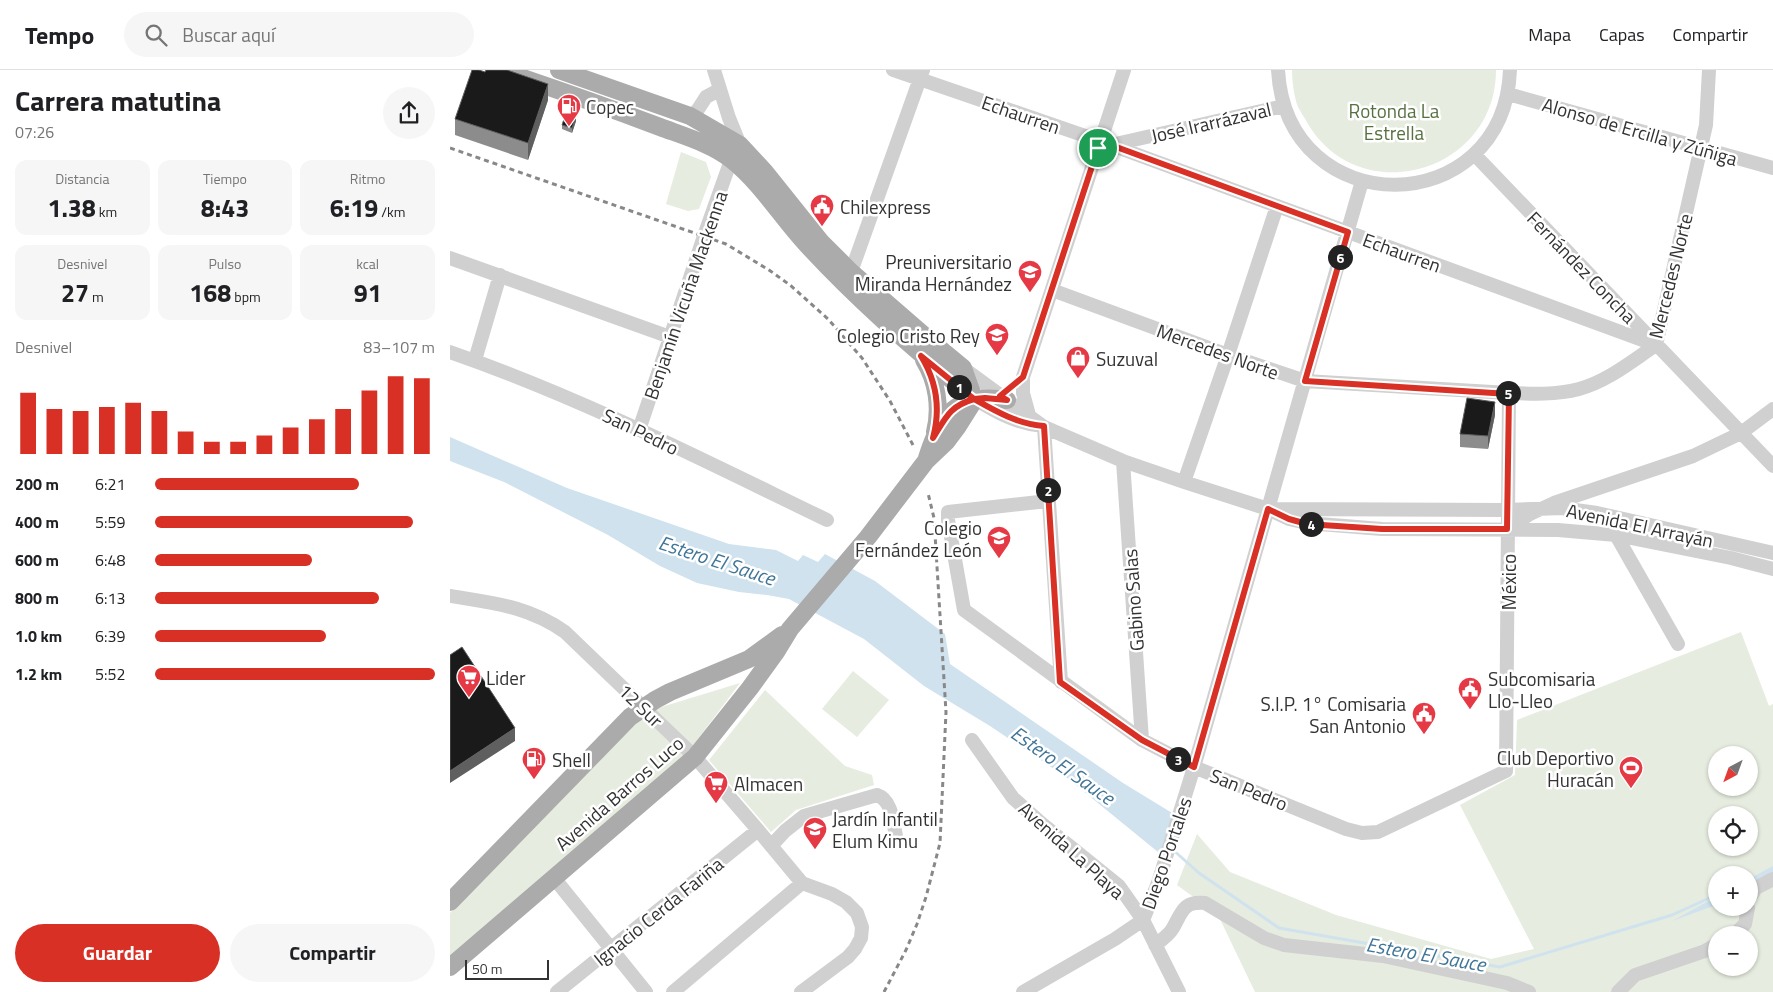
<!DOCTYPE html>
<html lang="es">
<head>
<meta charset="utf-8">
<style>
  :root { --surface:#fff; --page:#f6f6f6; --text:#202124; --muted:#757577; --line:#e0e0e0; --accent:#d93025 }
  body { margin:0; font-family:"Titillium Web",sans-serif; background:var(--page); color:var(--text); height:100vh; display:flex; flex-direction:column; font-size:19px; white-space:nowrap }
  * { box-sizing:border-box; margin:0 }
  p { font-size:16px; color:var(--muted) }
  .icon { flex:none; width:28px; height:28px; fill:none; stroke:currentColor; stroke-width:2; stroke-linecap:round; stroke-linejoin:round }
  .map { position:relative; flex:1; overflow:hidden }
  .side { display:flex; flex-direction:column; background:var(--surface); width:450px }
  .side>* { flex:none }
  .needle { width:32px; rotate:221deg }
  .tools { position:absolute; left:1258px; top:676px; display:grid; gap:10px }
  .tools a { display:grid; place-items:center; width:50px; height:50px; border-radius:50%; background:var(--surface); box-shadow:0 1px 4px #0004; font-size:25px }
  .scale { position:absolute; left:15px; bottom:12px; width:84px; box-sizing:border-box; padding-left:5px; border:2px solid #333; border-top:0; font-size:14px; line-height:18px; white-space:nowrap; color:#333; -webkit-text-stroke:4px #fff; paint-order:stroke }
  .pin { position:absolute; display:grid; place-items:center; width:42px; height:42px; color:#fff; margin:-21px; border:2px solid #fff; border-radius:50%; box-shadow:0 1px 5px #0007 }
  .km { position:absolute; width:25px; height:25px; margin:-12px; border-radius:50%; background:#222; color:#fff; font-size:14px; line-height:25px; text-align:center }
  .round { display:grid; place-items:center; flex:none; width:52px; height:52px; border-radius:26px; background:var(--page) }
  .head { display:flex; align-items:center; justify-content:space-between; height:85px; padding:0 15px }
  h1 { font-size:28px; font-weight:700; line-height:38px }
  .stats { display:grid; grid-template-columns:repeat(3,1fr); gap:8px; height:85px; padding:5px 15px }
  .stats div { display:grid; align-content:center; border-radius:12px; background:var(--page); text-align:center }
  .stats b { font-size:25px; font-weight:700 }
  .stats small { font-size:14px; font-weight:400 }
  .stats p { font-size:14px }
  .chart { height:140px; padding:10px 15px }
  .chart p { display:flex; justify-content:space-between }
  .chart svg { width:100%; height:90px; margin-top:5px; stroke:var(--accent); stroke-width:6 }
  .button { display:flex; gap:10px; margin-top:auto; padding:10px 15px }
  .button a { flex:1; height:58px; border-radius:30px; background:var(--accent); color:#fff; font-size:20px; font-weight:700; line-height:58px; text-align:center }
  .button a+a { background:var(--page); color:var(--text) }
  ul { padding:0 15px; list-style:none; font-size:16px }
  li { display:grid; grid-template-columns:80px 60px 1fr; align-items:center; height:38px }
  li i { height:12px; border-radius:6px; background:var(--accent) }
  header { display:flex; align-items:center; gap:30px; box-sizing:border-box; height:70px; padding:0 25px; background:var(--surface); border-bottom:1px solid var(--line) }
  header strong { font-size:24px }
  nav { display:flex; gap:28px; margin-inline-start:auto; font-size:18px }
  .search { width:350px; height:45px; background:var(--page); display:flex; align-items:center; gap:12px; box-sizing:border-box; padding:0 18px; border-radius:28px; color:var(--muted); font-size:19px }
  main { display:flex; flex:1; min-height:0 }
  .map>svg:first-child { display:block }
  .green { fill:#e6ecdf; fill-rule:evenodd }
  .water { fill:#cfe2ee }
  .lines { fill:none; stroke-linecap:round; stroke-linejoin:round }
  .stream { stroke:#cfe2ee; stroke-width:3 }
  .minor { stroke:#d0d0d0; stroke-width:14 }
  .major { stroke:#ababab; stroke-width:18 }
  .rail { stroke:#888; stroke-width:3; stroke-dasharray:5 4; stroke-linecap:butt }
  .wall { fill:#8c8c8c }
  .shaded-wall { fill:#5f5f5f }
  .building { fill:#1a1a1a; stroke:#5f5f5f }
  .route-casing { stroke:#fff; stroke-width:10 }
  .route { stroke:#d93025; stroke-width:6 }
  .labels { text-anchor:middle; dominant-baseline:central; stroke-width:5; stroke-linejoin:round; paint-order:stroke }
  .poi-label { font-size:19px; fill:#333; stroke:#fff; text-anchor:start }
  .park-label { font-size:19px; fill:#56703f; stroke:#fff }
  .street-label { font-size:19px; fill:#333; stroke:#fff }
  .water-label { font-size:20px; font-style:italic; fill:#3f7597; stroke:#fff }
</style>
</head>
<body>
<header>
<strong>Tempo</strong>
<div class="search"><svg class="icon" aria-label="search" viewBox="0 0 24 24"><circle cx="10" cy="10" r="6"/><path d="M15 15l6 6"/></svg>Buscar aquí</div>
<nav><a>Mapa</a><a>Capas</a><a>Compartir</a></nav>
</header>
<main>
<section class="side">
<div class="head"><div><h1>Carrera matutina</h1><p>07:26</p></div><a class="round"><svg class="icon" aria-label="share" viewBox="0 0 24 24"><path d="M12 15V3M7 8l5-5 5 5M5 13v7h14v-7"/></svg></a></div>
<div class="stats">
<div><p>Distancia</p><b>1.38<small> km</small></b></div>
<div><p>Tiempo</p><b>8:43</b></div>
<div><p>Ritmo</p><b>6:19<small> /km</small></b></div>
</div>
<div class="stats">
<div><p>Desnivel</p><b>27<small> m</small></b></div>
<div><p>Pulso</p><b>168<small> bpm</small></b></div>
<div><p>kcal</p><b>91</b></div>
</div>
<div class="chart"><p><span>Desnivel</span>83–107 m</p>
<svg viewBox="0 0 160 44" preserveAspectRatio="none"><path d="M5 44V14M15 44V22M25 44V23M35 44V21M45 44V19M55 44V23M65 44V33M75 44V38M85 44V38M95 44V35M105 44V31M115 44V27M125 44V22M135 44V13M145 44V6M155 44V7"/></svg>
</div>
<ul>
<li><b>200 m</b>6:21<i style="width:73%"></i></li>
<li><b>400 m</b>5:59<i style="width:92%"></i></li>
<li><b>600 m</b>6:48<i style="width:56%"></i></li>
<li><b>800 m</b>6:13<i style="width:80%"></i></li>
<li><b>1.0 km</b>6:39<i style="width:61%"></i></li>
<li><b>1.2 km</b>5:52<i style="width:100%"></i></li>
</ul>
<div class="button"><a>Guardar</a><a>Compartir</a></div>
</section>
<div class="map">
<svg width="1323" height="922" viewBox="0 0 1323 922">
  <rect width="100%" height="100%" fill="#fff"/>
  <path class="green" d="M842 0H1046C1046 103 910 141 858 54 855 48 851 43 848 37 844 27 842 11 842 0Z
    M231 82 256 92 261 107 249 139 238 141 216 134Z
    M1291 562 1319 636 1323 634V922H805L768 845 727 815 747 764 780 802 886 845 1041 889 1084 879 1010 735 1065 705 1067 650ZM1266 685H1299V718H1266ZM1266 745H1299V778H1266ZM1266 805H1299V838H1266ZM1266 865H1299V898H1266Z
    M403 601 439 630 407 667 372 639Z
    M290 613 235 686 0 886V843L179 657 205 639Z
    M315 620 395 696 422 705 424 715 346 740 321 762 259 690Z"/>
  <path class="water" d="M0 367 117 418 279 474 326 480 348 491 353 485 368 492 375 484 425 511 495 564 500 594 673 713 732 749 719 791 616 707 540 656 474 616 414 569 339 529 317 525 289 522 247 513 210 496 158 465 54 412 0 391Z
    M1323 796V815L1299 824V809Z
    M1266 827V835L1222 851Z"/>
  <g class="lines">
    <path class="stream" d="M722 779 749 803 829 858 1050 897 1222 845 1266 825"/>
    <path class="minor" d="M264 0 279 48 290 75
      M443 0 650 71 1206 275
      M828 0C837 154 1054 152 1060 0
      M1058 24 1323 98
      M240 46 247 41 256 27 269 20
      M661 75 834 36
      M1024 84 1323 396
      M0 188 220 267
      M401 202 473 0
      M602 220 778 285 855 311 1059 323C1082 324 1106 325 1129 319 1158 311 1182 291 1206 275L1256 55 1259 0
      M0 282C130 327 253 390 377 450
      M25 290 50 205
      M513 298 594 357 673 391 734 412 818 439 839 449 857 453 932 459 1108 460 1166 465 1281 488 1323 499
      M525 329C546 342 567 354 593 356
      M579 345 573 323V307L674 0
      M594 357 611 612
      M189 360 254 166 281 90
      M673 391 692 670
      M734 412 778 285 827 136
      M598 431 498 442V450L514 540 692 670 744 697 896 759 912 763 928 762 1056 701C1058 575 1057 449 1059 323
      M821 439 1057 440 1111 438 1147 443 1323 483
      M1057 459 1080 444 1104 433 1243 386 1291 363 1323 339
      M1166 465 1228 574
      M0 526C43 533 78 536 115 562L245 687 308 760 352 813 382 824 396 832 407 843 412 857 411 868 405 879 398 887 351 922
      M522 670 563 728 591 753 669 816 693 850 729 922
      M321 776 335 761 354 746 427 725C442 730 443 752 446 766
      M104 808 196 922
      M1299 829 1306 818 1323 809
      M693 850 708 813 744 697 912 111
      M1284 865 1295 854 1298 838
      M705 875C712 870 719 865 723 858 732 842 733 831 755 833L814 868 834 875 933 886 1057 913 1079 922
      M107 922 308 760
      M223 922 352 813
      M573 922 665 869 693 850
      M1168 922 1185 905 1255 881 1266 875"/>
    <path class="major" d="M49 0C103 18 157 37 210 57 234 66 262 74 282 90 313 115 333 150 360 178 411 233 467 282 525 329
      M109 0 240 46 290 75 315 102 371 172 401 202 477 268 513 298 524 329
      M474 290C487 311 491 338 485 362
      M477 388C491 344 507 322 557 330
      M0 832 180 647 205 630 220 622 299 589 332 565
      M0 897 245 687 300 618 326 582 340 559 418 467 476 391 496 372 508 356 525 329"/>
    <path class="rail" d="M0 78 276 174 319 200 340 215 378 249 412 288 440 331 464 377
      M434 922 456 880 467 854 476 827 490 773 496 642 484 448 478 423"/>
  </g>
  <path class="wall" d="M98 30 78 90 5 65V49Z
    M126 51 122 63 112 59V55Z
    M1045 345 1038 379 1010 377V364Z"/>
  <path class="shaded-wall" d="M98 14V30L78 90V73Z
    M126 46V51L122 63V58Z
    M1045 332V345L1038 379V366Z
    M65 658V671L0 713V701Z"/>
  <path class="building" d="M22 0H29L35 2 36 0H57L98 14 78 73 5 49Z
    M116 43 126 46 122 58 112 55Z
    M1017 328 1045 332 1038 366 1010 364Z
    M12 577 65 658 0 701V585Z"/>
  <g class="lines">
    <defs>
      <path id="route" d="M648 78 573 307 550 326 557 330 535 328 524 329 471 286C487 312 491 338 483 368 496 347 500 336 524 329 547 342 568 354 594 356L610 612 692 670 744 697 818 439 839 449 857 454 932 459H1057L1059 324 855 311 898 162 650 71 648 78"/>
    </defs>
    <use href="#route" class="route-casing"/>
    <use href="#route" class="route"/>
  </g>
  <defs>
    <symbol id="fuel-pin" viewBox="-11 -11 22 30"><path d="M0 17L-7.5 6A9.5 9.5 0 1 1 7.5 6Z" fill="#e63946" stroke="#fff"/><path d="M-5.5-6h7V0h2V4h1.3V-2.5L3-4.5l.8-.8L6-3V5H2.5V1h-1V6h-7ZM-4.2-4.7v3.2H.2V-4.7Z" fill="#fff"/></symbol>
    <symbol id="civic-pin" viewBox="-11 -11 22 30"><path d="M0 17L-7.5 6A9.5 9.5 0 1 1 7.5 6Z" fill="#e63946" stroke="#fff"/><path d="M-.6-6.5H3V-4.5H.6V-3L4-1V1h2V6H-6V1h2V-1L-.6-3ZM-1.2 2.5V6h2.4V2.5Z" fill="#fff"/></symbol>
    <symbol id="school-pin" viewBox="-11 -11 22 30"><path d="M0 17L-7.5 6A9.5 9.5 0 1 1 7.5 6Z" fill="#e63946" stroke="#fff"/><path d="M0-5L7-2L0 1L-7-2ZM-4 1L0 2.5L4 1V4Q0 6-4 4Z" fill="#fff"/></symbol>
    <symbol id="shop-pin" viewBox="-11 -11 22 30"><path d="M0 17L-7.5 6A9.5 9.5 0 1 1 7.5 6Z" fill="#e63946" stroke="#fff"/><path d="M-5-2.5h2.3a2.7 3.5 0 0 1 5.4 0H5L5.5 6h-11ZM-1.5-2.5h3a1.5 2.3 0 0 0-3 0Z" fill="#fff"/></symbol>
    <symbol id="supermarket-pin" viewBox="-11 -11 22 30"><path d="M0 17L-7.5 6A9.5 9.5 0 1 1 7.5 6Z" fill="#e63946" stroke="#fff"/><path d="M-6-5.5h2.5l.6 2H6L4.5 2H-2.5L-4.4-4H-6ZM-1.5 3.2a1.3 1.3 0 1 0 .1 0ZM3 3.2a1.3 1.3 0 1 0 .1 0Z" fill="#fff"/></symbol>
    <symbol id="stadium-pin" viewBox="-11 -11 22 30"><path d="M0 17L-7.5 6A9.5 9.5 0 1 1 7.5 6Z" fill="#e63946" stroke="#fff"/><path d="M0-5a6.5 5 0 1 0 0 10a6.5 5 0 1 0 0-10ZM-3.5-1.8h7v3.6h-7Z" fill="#fff"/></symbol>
  </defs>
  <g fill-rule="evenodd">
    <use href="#fuel-pin" x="105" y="22" width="28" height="38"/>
    <use href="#civic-pin" x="358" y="122" width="28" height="38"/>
    <use href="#school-pin" x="566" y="188" width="28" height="38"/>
    <use href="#school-pin" x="533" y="251" width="28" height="38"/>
    <use href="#shop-pin" x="614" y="274" width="28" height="38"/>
    <use href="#school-pin" x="535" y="454" width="28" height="38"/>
    <use href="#supermarket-pin" x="5" y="593" width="28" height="38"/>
    <use href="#civic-pin" x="1006" y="605" width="28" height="38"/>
    <use href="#civic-pin" x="960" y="630" width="28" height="38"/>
    <use href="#fuel-pin" x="70" y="675" width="28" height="38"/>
    <use href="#stadium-pin" x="1167" y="684" width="28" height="38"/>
    <use href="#supermarket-pin" x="252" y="699" width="28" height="38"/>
    <use href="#school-pin" x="351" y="745" width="28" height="38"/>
  </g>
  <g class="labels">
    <g class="poi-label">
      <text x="136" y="36">Copec</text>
      <text x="390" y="136">Chilexpress</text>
      <text x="562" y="191" text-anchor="end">Preuniversitario<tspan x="562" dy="22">Miranda Hernández</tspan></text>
      <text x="530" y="265" text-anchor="end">Colegio Cristo Rey</text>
      <text x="646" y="288">Suzuval</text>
      <text x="532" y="457" text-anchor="end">Colegio<tspan x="532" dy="22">Fernández León</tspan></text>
      <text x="36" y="607">Lider</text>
      <text x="1038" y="608">Subcomisaria<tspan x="1038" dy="22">Llo-Lleo</tspan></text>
      <text x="956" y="633" text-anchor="end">S.I.P. 1° Comisaria<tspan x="956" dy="22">San Antonio</tspan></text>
      <text x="1164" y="687" text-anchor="end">Club Deportivo<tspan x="1164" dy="22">Huracán</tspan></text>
      <text x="102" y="689">Shell</text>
      <text x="284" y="713">Almacen</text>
      <text x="382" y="748">Jardín Infantil<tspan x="382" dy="22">Elum Kimu</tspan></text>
    </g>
    <g class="park-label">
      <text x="944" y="40">Rotonda La<tspan x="944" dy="22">Estrella</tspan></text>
    </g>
    <g class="street-label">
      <text transform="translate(571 44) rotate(19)">Echaurren</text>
      <text transform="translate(761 52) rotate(-13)">José Irarrázaval</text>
      <text transform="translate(1190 61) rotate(16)">Alonso de Ercilla y Zúñiga</text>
      <text transform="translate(952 182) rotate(20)">Echaurren</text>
      <text transform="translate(1132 197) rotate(46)">Fernández Concha</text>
      <text transform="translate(1220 206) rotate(-76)">Mercedes Norte</text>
      <text transform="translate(235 225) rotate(-71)">Benjamín Vicuña Mackenna</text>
      <text transform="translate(768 281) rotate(20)">Mercedes Norte</text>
      <text transform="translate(191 361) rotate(26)">San Pedro</text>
      <text transform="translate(1190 455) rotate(12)">Avenida El Arrayán</text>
      <text transform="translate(1058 512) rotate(-90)">México</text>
      <text transform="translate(683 530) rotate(-94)">Gabino Salas</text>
      <text transform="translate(191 635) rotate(44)">12 Sur</text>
      <text transform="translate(799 719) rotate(22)">San Pedro</text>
      <text transform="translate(169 723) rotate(-41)">Avenida Barros Luco</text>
      <text transform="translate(622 780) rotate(42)">Avenida La Playa</text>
      <text transform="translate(716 783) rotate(-71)">Diego Portales</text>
      <text transform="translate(208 841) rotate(-39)">Ignacio Cerda Fariña</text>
    </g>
    <g class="water-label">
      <text transform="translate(267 490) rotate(18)">Estero El Sauce</text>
      <text transform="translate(613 695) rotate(35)">Estero El Sauce</text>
      <text transform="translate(976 884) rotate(10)">Estero El Sauce</text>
    </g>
  </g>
</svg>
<div class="tools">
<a><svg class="needle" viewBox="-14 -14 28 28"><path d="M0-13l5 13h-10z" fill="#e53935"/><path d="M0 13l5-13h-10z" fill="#757577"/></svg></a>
<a><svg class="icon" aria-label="locate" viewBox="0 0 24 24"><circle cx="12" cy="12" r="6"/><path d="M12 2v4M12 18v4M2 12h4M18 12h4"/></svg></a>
<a>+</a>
<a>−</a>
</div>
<div class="scale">50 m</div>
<div class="pin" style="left:648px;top:78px;background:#1e9e55"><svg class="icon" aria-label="arrive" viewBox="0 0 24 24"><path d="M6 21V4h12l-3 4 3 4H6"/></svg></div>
<b class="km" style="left:509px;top:317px">1</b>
<b class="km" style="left:598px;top:420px">2</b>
<b class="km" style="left:728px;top:689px">3</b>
<b class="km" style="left:861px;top:454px">4</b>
<b class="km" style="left:1058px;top:323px">5</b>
<b class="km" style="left:890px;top:187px">6</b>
</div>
</main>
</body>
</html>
